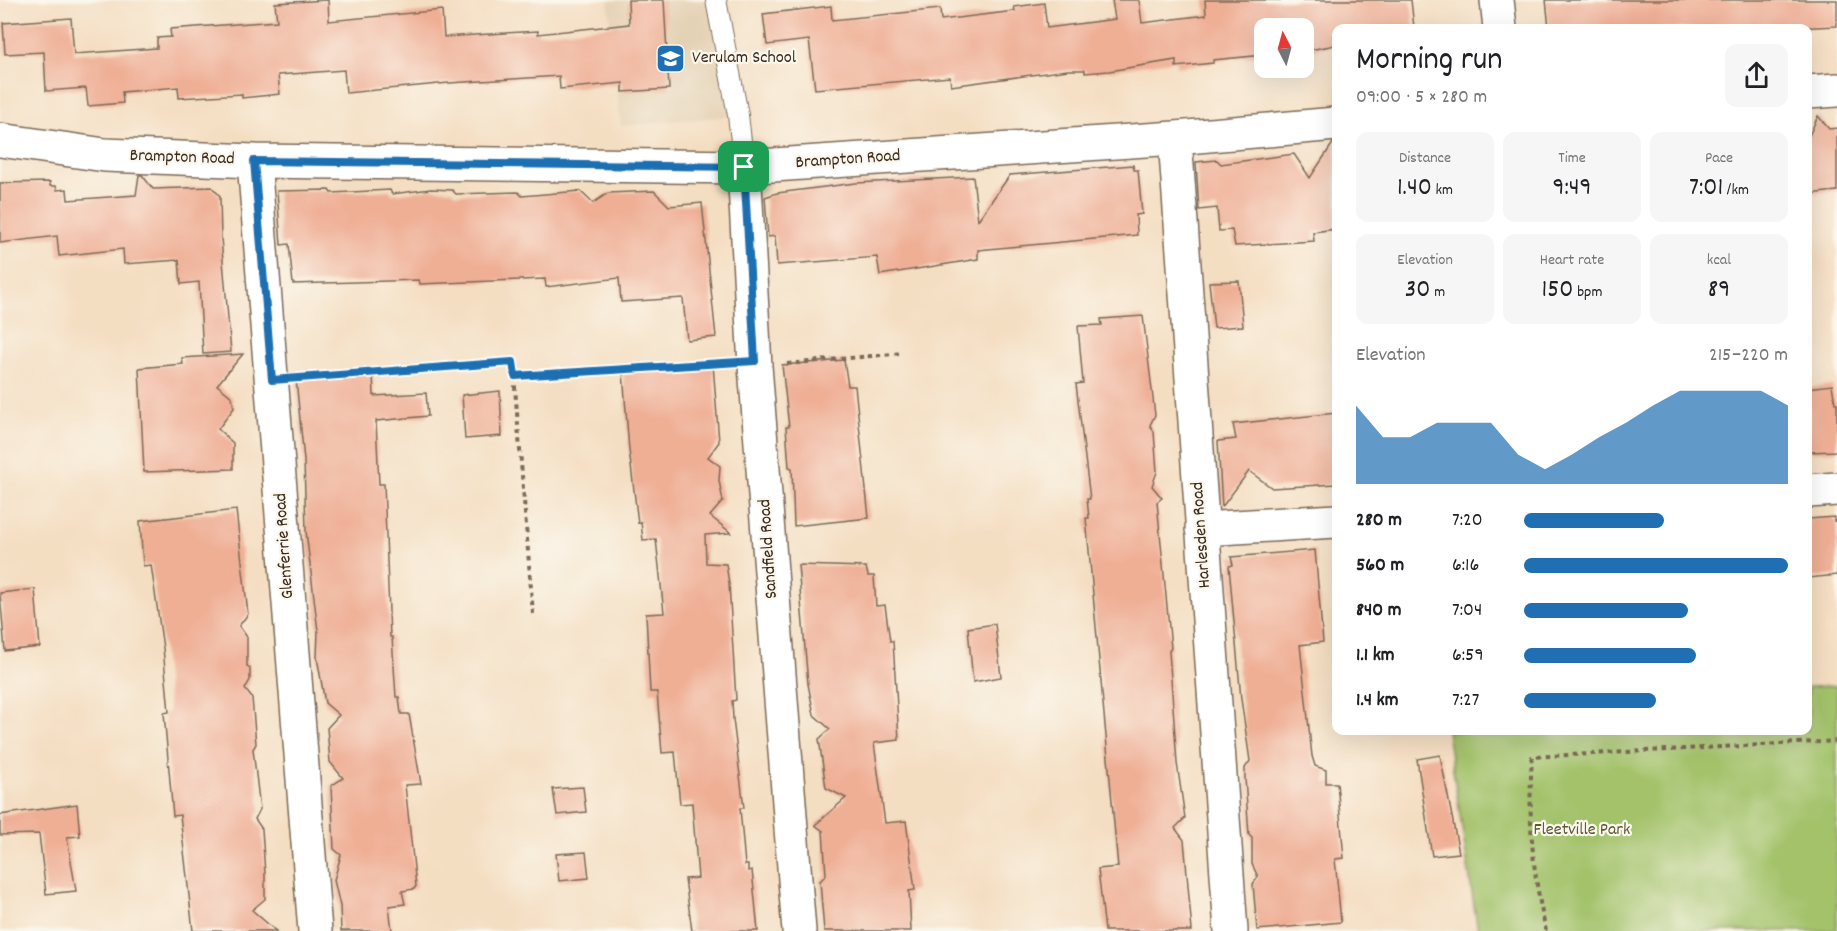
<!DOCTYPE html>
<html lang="en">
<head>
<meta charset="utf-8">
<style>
  :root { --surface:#fff; --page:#f6f6f6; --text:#202124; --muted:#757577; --accent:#1f6fb2 }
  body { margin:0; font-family:Dekko,sans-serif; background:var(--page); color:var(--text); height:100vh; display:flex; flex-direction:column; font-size:22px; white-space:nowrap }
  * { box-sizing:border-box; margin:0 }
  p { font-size:20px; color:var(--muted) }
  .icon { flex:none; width:33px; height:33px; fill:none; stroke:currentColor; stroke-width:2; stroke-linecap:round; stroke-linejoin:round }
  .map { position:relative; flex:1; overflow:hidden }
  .sheet { position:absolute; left:1332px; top:24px; width:480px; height:711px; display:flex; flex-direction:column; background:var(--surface); border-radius:12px; box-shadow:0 6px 24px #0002 }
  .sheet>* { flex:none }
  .needle { width:39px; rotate:354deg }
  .buttons { position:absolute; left:1254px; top:18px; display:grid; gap:12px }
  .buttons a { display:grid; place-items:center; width:60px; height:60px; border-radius:12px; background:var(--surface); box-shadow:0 6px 24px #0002; font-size:30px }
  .pin { position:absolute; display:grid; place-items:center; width:51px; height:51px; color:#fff; margin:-26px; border-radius:12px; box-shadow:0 3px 9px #0006 }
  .round { display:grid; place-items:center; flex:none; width:63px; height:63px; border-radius:12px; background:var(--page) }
  .summary { display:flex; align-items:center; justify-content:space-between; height:102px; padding:0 24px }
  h1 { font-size:33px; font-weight:600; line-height:45px }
  .figures { display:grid; grid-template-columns:repeat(3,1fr); gap:9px; height:102px; padding:6px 24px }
  .figures div { display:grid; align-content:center; border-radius:12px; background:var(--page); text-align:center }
  .figures b { font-size:26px; font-weight:600 }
  .figures small { font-size:16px; font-weight:400 }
  .figures p { font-size:16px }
  .chart { height:168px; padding:12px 24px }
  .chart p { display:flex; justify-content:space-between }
  .chart svg { width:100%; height:108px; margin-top:6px; fill:var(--accent); opacity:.7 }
  ul { padding:0 24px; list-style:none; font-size:20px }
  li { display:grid; grid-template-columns:96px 72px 1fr; align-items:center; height:45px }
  li i { height:15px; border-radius:8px; background:var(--accent) }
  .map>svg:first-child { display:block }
  .built { fill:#e4d1b4 }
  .green { fill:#a3c26b; stroke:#6f7644; stroke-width:1.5 }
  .building { fill:#efaf95 }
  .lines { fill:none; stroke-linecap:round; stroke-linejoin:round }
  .service-casing { stroke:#7c6957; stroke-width:22 }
  .minor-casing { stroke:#7c6957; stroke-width:36 }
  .path { stroke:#7c6957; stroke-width:4; stroke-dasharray:4.5 4.5; stroke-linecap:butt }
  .service { stroke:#fff; stroke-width:20 }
  .minor { stroke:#fff; stroke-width:33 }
  .route-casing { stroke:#fff; stroke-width:12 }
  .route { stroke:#1f6fb2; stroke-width:8 }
  .labels { text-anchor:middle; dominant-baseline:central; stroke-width:4.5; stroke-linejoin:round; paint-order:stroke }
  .poi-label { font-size:18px; fill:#3b2a1e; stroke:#fbf7ec; text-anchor:start }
  .street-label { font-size:18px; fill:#3b2a1e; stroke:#fbf7ec }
  .park-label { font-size:18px; fill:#5a5835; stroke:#fbf7ec }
</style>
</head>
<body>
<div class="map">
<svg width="1837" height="931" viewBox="0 0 1837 931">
  <rect width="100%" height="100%" fill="#fbf7ec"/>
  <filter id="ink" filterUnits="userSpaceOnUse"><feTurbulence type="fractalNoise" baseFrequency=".0167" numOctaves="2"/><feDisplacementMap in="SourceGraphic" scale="12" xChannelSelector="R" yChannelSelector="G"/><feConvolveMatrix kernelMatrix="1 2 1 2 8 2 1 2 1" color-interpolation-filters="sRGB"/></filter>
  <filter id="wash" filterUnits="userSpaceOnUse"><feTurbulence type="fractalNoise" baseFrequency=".008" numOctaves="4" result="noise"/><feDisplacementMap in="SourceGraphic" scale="24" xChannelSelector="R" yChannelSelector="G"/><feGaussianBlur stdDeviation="1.35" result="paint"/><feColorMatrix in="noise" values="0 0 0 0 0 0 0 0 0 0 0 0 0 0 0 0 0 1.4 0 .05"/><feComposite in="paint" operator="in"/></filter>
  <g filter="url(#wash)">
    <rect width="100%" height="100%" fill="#f4dec2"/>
    <path class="built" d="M608 0H718L738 115 621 126Z"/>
    <path class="green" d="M1837 686V931H1478L1447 731 1808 730V687Z"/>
    <g id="blocks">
      <path class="building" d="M328 0 329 21 442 10 444 37 538 31V34L629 24 628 0H664L669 89 623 92V83L560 89 559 76 449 83 346 93 344 70 278 75 280 94 242 98V94L179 98 178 87 122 92 123 103 88 106 86 88 46 91 44 52 5 54 3 23 71 18 74 54 157 48V38L171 37 170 29 277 21 275 3Z
        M1112 0H1139L1142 23 1206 15 1205 0H1411L1414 28H1336V45L1304 51V28H1264V55L1213 60V63L1176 67V60L1109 71 1085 73V70H1068L951 86 950 77 815 89 809 40 767 45 763 14 831 6 832 20 940 9 941 20 1015 11 1014 7 1044 3 1047 28 1115 19Z
        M1546 0H1837V26L1794 28H1785V24L1722 28H1549Z
        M1818 116 1829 129 1837 128V191L1808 194V138Z
        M1333 143H1336V229L1313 232 1314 241 1235 246 1232 230 1219 231 1217 208 1199 210 1196 162 1217 160 1221 164 1294 154 1310 178Z
        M1133 165 1134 170H1138L1142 214 1136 215 1137 235 978 250V259L880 275 877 257 777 265 775 236 768 237 765 197 777 193 856 183 973 177 978 220 1010 175Z
        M139 175H142L153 189 212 187 220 196 221 238 231 352 203 354 199 282 181 284 179 260 124 264 123 249 59 256 57 236 0 243V183L50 182V186H56L57 190 67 189 68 200 136 195Z
        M431 189 452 190 456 194 518 192 522 196 580 191 593 203 608 193 654 191 669 206 702 203 716 337 687 340 683 298 621 302 619 278 546 287 545 279 420 284 419 280 293 284 289 244 281 245 277 191 329 190 331 193 390 190 392 194Z
        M1239 281 1243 326 1214 328 1209 282Z
        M1143 316 1155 415 1150 425 1154 432 1157 472 1152 486 1162 498 1157 502 1171 648 1169 651 1177 763 1185 818 1175 828 1184 840 1192 931H1105L1098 869 1118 867 1086 518H1089L1087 499H1090L1076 384 1083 383 1078 326 1102 325 1101 319Z
        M243 354 217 385 232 397 234 408 218 429 233 443V469L144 472 139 368 183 364 182 358Z
        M844 360 848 386H855L869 518 794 526 792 468 789 467 786 427H789L782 365Z
        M713 364 719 442 708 457 720 466 719 481 723 501 710 516 731 533 705 535 706 563 726 564 729 584 736 700 732 701 733 719 744 808H740L745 865H748V871L752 870 758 931H692L685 879 698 878 692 803 680 804 675 752 662 753 657 692H650L646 614 664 613 656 539 643 540 641 522 638 523 629 450 623 372Z
        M373 373 374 396 426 393 428 416 376 421 379 484H384L390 637H392L396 697H399L401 714H409L421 784 405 785 416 886 414 889 402 891 405 904 389 906 392 931H341L340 906 334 880 341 855 334 849 331 786 343 778 330 762 327 728 339 715 325 703 317 657 318 631 306 531 304 460 296 379Z
        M1832 385 1835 403H1837V451L1808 452V388Z
        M500 391 502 436 465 439 462 395Z
        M1336 413V484L1272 488 1249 471 1222 507 1218 441 1236 439 1233 424Z
        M236 510 248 614 239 626 247 637V666L250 668V680L245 689 252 698 256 744 253 749 260 809 255 819 262 829 265 874V899L252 910 276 931H193L180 815 173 816 164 713 169 712 163 648 151 565 143 566 140 521Z
        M1834 517V521L1837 520V575L1808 578V519Z
        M1315 550 1323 642 1300 645 1312 756 1315 766 1326 770V783H1337L1344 858 1335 859 1341 922 1257 930 1253 884 1258 877 1252 864V838L1249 835 1245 778V768L1250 761 1241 699 1229 566 1233 565 1231 557Z
        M798 565 866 567 868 576H874L876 606 885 605 890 641H893L899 740 874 743 885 823 906 821 915 890 909 891 911 931H824L820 881 826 875 823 831 815 825 846 798 826 788 819 739 830 729 814 715 808 684Z
        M35 589 40 647 5 651 0 593Z
        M995 624 1001 677 973 682 968 628Z
        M1440 755 1459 853 1432 856 1417 759Z
        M583 787 586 812 557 815 553 789Z
        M77 804 80 836 67 837 76 891 46 894 39 834 0 835V815Z
        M586 852 589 878 559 881 556 854Z"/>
    </g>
  </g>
  <g filter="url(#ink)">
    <use href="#blocks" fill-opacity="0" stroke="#7c6957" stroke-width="1.5"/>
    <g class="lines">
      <defs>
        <path id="service" d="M716 0 738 115 744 167"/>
        <path id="minor" d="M1497 0 1500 28
          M1808 92 1837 90
          M1175 138 1231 931
          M0 140 105 155 254 161 744 167 1175 138 1336 124
          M254 161 315 931
          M744 167 755 366 799 931
          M1808 491 1837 489
          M1202 529 1336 521"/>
      </defs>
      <use href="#service" class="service-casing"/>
      <use href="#minor" class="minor-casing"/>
      <path class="path" d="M787 364 903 353
        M515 376 722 363
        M303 377 513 362 533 614
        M1546 931C1532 870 1528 819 1532 757L1837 741"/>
      <use href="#service" class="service"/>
      <use href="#minor" class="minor"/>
    </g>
  </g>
  <g class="lines" filter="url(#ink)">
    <defs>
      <path id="route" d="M254 161 744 167 755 361 515 376 513 362 272 380Z"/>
    </defs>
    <use href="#route" class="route-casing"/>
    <use href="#route" class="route"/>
  </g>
  <defs>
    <symbol id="school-square" viewBox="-11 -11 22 22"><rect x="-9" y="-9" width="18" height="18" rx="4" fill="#1f6fb2" stroke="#fbf7ec"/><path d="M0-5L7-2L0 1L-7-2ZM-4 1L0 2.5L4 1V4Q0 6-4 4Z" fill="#fff"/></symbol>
  </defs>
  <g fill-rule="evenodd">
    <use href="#school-square" x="654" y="42" width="33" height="33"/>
  </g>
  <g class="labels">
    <g class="poi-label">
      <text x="692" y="58">Verulam School</text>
    </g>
    <g class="street-label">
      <text transform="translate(182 158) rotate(2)">Brampton Road</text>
      <text transform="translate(848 160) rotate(-4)">Brampton Road</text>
      <text transform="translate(1202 535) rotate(-94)">Harlesden Road</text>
      <text transform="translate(285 546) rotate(-94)">Glenferrie Road</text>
      <text transform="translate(769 549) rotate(-94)">Sandfield Road</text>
    </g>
    <g class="park-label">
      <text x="1582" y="830">Fleetville Park</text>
    </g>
  </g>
</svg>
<div class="buttons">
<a><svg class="needle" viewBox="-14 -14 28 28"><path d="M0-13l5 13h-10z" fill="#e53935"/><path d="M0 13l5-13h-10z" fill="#757577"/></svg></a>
</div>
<div class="pin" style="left:744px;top:167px;background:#1e9e55"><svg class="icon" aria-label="arrive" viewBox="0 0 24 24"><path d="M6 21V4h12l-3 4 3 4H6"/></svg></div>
<section class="sheet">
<div class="summary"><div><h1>Morning run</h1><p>09:00 · 5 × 280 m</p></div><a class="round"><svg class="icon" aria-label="share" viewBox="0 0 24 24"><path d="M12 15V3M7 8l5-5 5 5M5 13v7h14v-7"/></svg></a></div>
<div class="figures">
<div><p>Distance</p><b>1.40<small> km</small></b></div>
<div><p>Time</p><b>9:49</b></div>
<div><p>Pace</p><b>7:01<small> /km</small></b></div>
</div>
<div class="figures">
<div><p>Elevation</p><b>30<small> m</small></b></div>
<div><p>Heart rate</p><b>150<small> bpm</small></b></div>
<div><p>kcal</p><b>89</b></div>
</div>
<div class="chart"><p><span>Elevation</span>215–220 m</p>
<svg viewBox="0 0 160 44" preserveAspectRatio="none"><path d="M0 44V12L10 25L20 25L30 19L40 19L50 19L60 32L70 38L80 32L90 25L100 19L110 12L120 6L130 6L140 6L150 6L160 12V44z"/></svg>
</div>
<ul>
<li><b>280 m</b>7:20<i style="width:53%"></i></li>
<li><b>560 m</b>6:16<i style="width:100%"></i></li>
<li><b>840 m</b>7:04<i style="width:62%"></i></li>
<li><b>1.1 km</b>6:59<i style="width:65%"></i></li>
<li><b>1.4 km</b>7:27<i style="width:50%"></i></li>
</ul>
</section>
</div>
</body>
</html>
